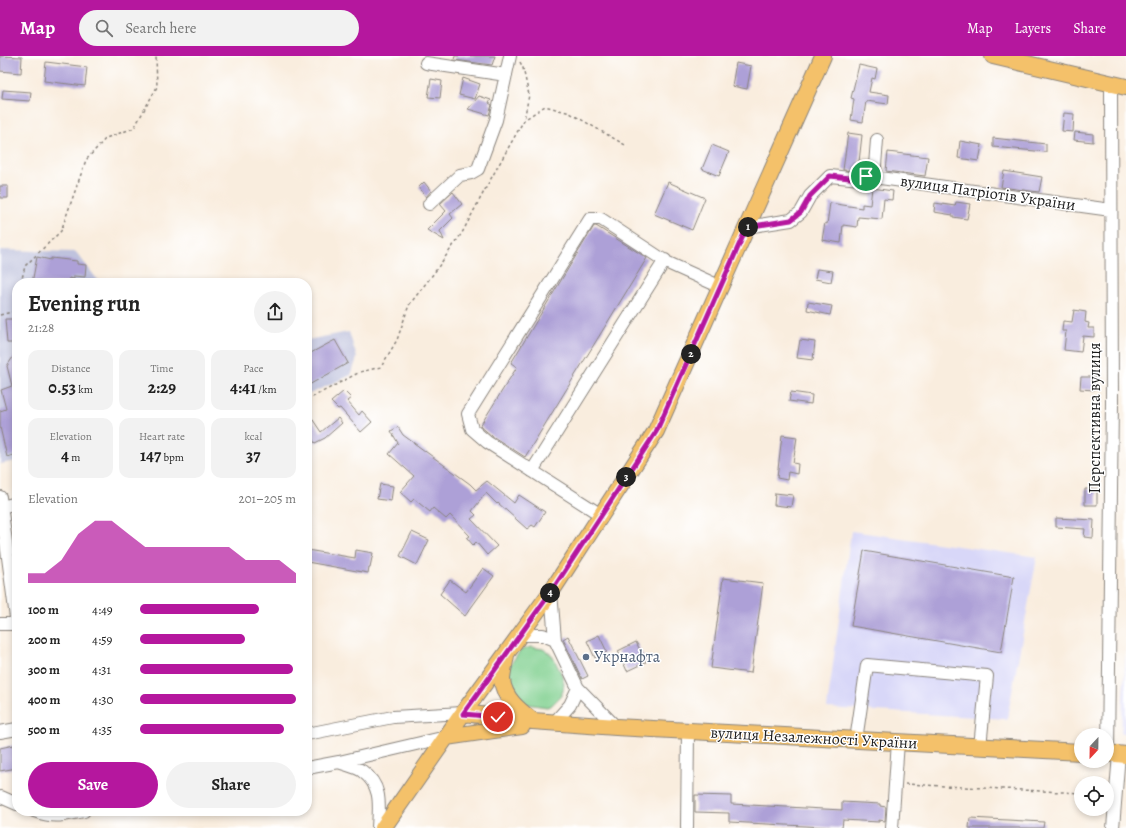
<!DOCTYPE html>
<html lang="en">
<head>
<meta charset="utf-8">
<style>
  :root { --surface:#fff; --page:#f2f2f2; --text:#222; --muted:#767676; --accent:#b5179e }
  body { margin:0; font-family:Alegreya,serif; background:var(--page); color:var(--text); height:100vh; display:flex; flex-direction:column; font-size:15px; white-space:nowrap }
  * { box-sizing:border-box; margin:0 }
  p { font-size:13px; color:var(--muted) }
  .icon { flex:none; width:22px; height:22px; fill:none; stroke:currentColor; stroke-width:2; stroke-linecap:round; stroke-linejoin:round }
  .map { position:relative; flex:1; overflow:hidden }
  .side { position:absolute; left:12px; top:222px; width:300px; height:538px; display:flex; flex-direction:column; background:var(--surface); border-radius:16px; box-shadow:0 2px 6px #0003 }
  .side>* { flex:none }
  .needle { width:26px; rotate:202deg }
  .tools { position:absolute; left:1074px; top:672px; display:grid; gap:8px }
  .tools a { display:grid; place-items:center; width:40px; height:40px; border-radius:50%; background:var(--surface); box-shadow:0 2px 6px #0003; font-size:20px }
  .pin { position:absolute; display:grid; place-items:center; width:34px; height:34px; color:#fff; margin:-17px; border:2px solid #fff; border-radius:50%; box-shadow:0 1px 4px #0007 }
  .km { position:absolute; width:20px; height:20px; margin:-10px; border-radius:50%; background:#222; color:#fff; font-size:11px; line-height:20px; text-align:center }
  .round { display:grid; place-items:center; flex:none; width:42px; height:42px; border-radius:21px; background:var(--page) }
  .headline { display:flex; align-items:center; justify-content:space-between; height:68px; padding:0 16px }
  h1 { font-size:22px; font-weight:600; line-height:30px }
  .figures { display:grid; grid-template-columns:repeat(3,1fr); gap:6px; height:68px; padding:4px 16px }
  .figures div { display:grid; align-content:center; border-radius:10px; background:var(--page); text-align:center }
  .figures b { font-size:17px; font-weight:600 }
  .figures small { font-size:11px; font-weight:400 }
  .figures p { font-size:11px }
  .chart { height:112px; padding:8px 16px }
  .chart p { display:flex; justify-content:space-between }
  .chart svg { width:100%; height:72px; margin-top:4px; fill:var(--accent); opacity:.7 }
  .button { display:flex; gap:8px; margin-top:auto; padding:8px 16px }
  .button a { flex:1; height:46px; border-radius:24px; background:var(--accent); color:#fff; font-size:16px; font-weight:600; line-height:46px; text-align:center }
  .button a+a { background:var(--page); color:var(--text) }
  ul { padding:0 16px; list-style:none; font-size:13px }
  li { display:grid; grid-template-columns:64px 48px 1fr; align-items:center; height:30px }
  li i { height:10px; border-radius:5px; background:var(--accent) }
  header { display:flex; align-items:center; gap:24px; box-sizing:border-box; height:56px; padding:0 20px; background:var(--accent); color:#fff }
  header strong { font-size:19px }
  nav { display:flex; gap:22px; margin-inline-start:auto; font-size:14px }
  .search { width:280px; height:36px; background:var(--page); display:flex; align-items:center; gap:10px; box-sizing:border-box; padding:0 14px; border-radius:22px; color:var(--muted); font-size:15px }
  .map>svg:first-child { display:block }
  .built { fill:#d8d7f8 }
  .industrial { fill:#bfc2dd }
  .green { fill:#81d090; stroke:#4e7656 }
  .building { fill:#ada0d7 }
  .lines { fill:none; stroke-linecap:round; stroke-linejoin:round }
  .minor-casing { stroke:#8a847d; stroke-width:14 }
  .major-casing { stroke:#8a847d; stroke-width:18 }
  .path { stroke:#8a847d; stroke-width:1.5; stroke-dasharray:3 3; stroke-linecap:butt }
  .minor { stroke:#fff; stroke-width:12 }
  .major { stroke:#f4c16a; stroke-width:16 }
  .route-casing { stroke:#fff; stroke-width:8 }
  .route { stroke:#b5179e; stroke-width:5 }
  .service-dot { fill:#5c6f8a; stroke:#fff; stroke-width:1.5 }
  .labels { text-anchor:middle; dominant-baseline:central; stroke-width:3; stroke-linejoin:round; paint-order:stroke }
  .street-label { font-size:16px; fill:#1c1c1c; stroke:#fff }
  .service-label { font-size:16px; fill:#4e5e75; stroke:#fff; text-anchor:start }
</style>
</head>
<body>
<header>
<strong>Map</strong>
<div class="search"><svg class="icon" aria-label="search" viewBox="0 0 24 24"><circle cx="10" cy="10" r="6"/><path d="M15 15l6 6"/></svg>Search here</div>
<nav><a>Map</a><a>Layers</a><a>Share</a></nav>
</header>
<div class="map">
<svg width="1126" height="772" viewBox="0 0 1126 772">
  <rect width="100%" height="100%" fill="#fff"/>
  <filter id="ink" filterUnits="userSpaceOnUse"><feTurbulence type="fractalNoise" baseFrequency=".025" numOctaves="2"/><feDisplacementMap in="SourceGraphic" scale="8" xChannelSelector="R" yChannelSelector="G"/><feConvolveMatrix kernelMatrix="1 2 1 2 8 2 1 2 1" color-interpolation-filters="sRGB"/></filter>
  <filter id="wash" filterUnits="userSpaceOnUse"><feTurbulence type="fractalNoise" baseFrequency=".012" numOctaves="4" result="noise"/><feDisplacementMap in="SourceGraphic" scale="16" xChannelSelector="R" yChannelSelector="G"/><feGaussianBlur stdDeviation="0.9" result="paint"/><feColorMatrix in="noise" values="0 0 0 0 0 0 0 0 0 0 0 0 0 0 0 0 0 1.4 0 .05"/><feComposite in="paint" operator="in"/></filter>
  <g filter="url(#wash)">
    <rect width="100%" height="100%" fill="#f9edde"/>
    <path class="built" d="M851 475 1037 501 1007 663 827 652Z
      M1126 592V677H1121Z"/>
    <path class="industrial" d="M0 194 76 196 100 227H17V405L0 408Z
      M349 276 357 302 351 319 307 339V284Z"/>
    <path class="green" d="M531 591 543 593 552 599 562 619 564 628 563 635 560 641 552 649 547 651 526 648 520 645 512 633 509 623V610L521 594Z"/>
    <g id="blocks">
      <path class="building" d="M0 0 22 1 21 17 0 15Z
        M455 0H495L492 9 454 4Z
        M46 6 87 11 85 30 44 25Z
        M736 7 751 10 747 33 732 30Z
        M859 9 877 13 875 23 872 22 869 36 889 39 888 48 866 45 863 66 851 64 854 43 851 42Z
        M463 22 480 28 475 43 459 39Z
        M431 23 442 25 440 42 428 41Z
        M3 34 31 36 30 45 2 43Z
        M479 40 491 44 489 47 492 49 489 59 468 53Z
        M1064 57 1074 58 1073 76 1062 75Z
        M1075 76 1093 78V86L1074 84Z
        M848 77 862 79 858 115 843 114Z
        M993 82 1046 88V96L993 91Z
        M960 85 982 89 979 105 958 102Z
        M712 89 729 96 719 120 702 113Z
        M888 96 928 101 925 120 886 115Z
        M1004 115 1042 121 1039 136 1001 131Z
        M424 126 431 135 426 141 419 131Z
        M668 126 705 142 692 174 654 158Z
        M0 130H8V142H0Z
        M872 132 893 135 892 144 884 143 882 163 858 161 857 171 843 169 841 187 822 184 825 167 827 168 830 147 862 152V148L870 149Z
        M453 136 462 148 450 158 453 162 440 175 444 184 427 174 446 155 440 148Z
        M956 146 970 148 967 163 953 161V159L934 156 935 147 955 150Z
        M594 170H596L647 202 525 401 492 380 480 370 517 311 511 307Z
        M37 201 51 204V202L77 205V208L86 209 85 221 74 220V223L69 222 68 227H32Z
        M817 213 833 215 831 226 815 223Z
        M808 246 832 250 830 259 807 254Z
        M1074 254 1086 256 1085 266 1089 267 1088 272H1094V281L1083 280 1081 296 1064 294 1066 275H1062L1063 265 1072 266Z
        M5 263H17V287H7Z
        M335 284 348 307 307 330V299Z
        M800 284 815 286 813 304 797 302Z
        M17 295V398L7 401 0 371V355L6 353 1 334 12 330 7 310Z
        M1081 321H1095L1094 334 1080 333Z
        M344 335 351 342 347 345 359 359 362 355 372 366 361 376 340 352 338 353 331 346Z
        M791 336 812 339 811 348 789 345Z
        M307 355 321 376 338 362 342 367 325 382 315 387 307 375Z
        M398 371 403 379 470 428 476 434 487 425 514 447 519 439 545 456 535 471 532 469 527 473 498 447 497 448 486 437 472 455 476 459 471 463 497 490 487 499 476 486 473 489 467 482 470 480 450 459 446 463 433 452 430 456 414 443 411 446 400 436 414 420 389 398 398 387 391 375Z
        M782 379 797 381 793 407 798 408 797 418 788 416 787 424 777 422Z
        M380 428 393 430 391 445 377 443Z
        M1085 433H1097V449H1085Z
        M775 437 793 439 791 451 774 449Z
        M1056 462 1094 464 1093 482 1084 481 1085 473 1056 471Z
        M412 476 429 484 417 509 400 500Z
        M307 494 355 502 356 494 373 497 370 511H369L368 517 307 506Z
        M864 495 1014 521 1001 596 851 570Z
        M483 512 494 520 465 560 440 538 450 524 466 536Z
        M723 522 763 527 751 617 711 612Z
        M599 579 607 596 595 602 587 585Z
        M568 580 588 620 582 623 563 583Z
        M636 586 646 606 627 615 618 595Z
        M14 689 17 712 0 715V692Z
        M695 739 731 740V748L842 754V746L880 748V750L886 751 885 765 879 764V766L843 764 842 772 729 766V757L695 756Z
        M970 762 1044 766 1043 772H969Z"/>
    </g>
  </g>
  <g filter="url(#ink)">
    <use href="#blocks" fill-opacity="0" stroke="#8a847d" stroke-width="1"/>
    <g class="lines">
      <defs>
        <path id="minor" d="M426 7 506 19
          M874 122 877 84
          M429 148 460 119 471 117 478 113 496 64 510 0
          M747 171 791 164 801 156 810 140 830 120 860 123 866 120 1111 154
          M532 415 665 204
          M0 441 17 569
          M1 451 17 447
          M601 459 487 386 472 373 468 358 590 163H601L668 207 721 231
          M551 536 555 584 578 632 616 671
          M0 568H17
          M519 579H543L555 584
          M554 667 570 649 578 632
          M0 676 17 673
          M307 678 393 661 463 657
          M856 684 867 609 987 620 980 691
          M1108 698 1112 347 1111 27
          M339 706C346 709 356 711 362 715 383 730 379 750 378 772
          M307 712 339 706 446 681
          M1 741 17 748
          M34 755C55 763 64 759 84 755
          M687 772 688 675
          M892 772 898 686
          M1113 772 1119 698"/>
        <path id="major" d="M993 0 1126 31
          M506 599C505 607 502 616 502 624 504 643 520 655 533 665
          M463 657 533 665 616 671 1081 696
          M446 681 522 670
          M1107 697 1126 699
          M383 772 463 657 551 536 656 375 823 0"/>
      </defs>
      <use href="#minor" class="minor-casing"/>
      <use href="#major" class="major-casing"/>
      <path class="path" d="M520 6 523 12 529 39 524 64
        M21 227 25 210 61 175 86 104 106 82 134 72 157 31 156 0
        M0 259 15 255 17 245
        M307 344 360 316 381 311 397 284 409 249 434 217 462 177 488 128 524 64 545 50 570 57 625 89
        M905 728 1081 737"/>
      <use href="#minor" class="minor"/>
      <use href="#major" class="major"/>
    </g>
  </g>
  <g class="lines" filter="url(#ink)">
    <defs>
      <path id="route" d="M498 661 463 658 551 536 656 376 747 171 791 164 801 156 810 140 830 120 860 123 866 120"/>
    </defs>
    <use href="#route" class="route-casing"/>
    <use href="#route" class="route"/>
  </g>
  <circle class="service-dot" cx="586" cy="601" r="4"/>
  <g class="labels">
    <g class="street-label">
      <text transform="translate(988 137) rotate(8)">вулиця Патріотів України</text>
      <text transform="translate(1095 362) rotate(-90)">Перспективна вулиця</text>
      <text transform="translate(814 682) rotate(3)">вулиця Незалежності України</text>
    </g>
    <g class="service-label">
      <text x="594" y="601">Укрнафта</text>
    </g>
  </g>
</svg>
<div class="tools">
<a><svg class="needle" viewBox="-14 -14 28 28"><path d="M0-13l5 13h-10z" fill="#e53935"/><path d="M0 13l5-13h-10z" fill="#767676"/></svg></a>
<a><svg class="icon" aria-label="locate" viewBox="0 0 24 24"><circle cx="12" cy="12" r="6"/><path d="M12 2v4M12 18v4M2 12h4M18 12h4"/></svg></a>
</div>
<div class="pin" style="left:866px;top:120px;background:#1e9e55"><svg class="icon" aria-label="arrive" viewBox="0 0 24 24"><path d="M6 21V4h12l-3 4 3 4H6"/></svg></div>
<div class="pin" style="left:498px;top:661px;background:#d93025"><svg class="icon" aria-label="check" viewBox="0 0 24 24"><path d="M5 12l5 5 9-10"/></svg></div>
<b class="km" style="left:748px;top:171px">1</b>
<b class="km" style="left:691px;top:298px">2</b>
<b class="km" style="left:626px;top:421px">3</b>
<b class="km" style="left:550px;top:537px">4</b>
<section class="side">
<div class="headline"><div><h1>Evening run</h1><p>21:28</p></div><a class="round"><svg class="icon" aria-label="share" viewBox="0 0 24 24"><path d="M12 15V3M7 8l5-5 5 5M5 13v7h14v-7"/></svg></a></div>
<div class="figures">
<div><p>Distance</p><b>0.53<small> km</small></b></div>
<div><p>Time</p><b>2:29</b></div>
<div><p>Pace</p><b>4:41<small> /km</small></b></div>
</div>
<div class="figures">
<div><p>Elevation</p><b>4<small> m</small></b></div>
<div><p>Heart rate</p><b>147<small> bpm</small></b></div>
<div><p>kcal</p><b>37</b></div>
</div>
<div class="chart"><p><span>Elevation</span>201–205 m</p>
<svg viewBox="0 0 160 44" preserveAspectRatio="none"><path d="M0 44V38L10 38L20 30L30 14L40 6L50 6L60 14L70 22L80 22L90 22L100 22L110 22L120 22L130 30L140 30L150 30L160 38V44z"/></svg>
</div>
<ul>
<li><b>100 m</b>4:49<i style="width:76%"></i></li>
<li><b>200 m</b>4:59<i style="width:67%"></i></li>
<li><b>300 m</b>4:31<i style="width:98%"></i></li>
<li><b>400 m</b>4:30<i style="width:100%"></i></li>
<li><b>500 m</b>4:35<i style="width:92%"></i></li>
</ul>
<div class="button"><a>Save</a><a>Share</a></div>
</section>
</div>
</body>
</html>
